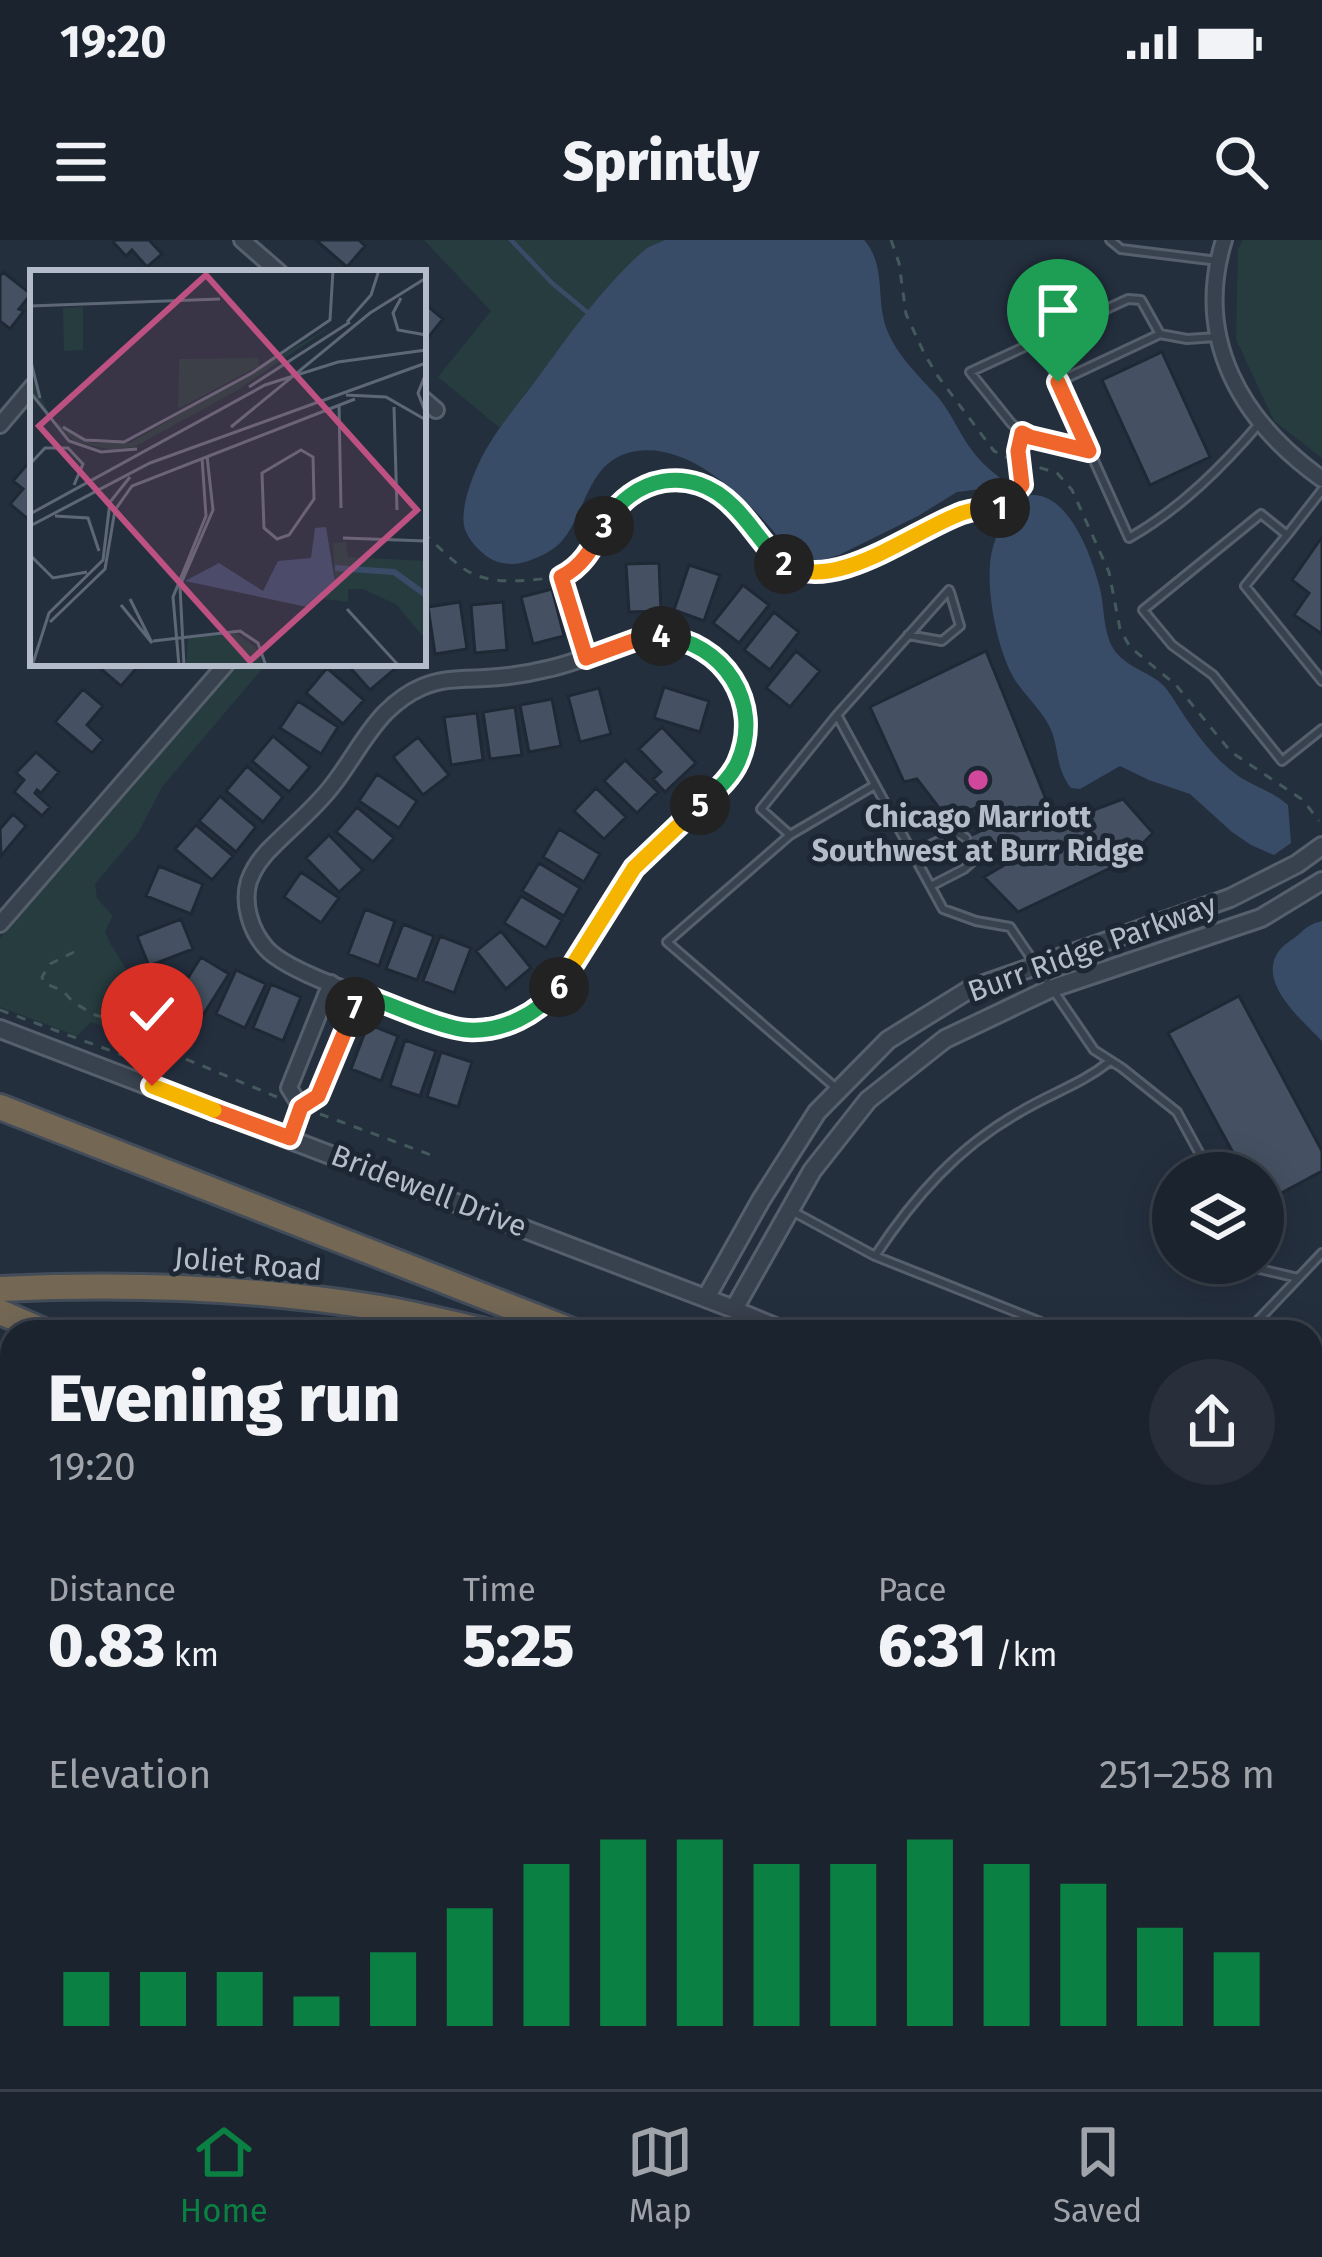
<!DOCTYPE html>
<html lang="en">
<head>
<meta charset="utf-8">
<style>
  :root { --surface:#1b232e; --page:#282f3a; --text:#f1f3f6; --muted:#a0a4aa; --line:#39404a; --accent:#0b8043 }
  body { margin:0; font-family:"Fira Sans",sans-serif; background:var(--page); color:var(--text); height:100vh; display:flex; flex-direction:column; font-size:45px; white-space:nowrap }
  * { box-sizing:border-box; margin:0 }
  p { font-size:39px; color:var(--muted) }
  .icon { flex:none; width:66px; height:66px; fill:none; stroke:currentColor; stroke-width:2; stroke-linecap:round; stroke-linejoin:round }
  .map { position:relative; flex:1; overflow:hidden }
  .details { position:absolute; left:0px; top:1080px; width:1323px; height:771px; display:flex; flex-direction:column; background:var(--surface); border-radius:36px 36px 0 0; box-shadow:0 6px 30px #0003,0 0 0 3px var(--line) }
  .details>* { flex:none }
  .tools { position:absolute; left:1152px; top:912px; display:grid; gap:24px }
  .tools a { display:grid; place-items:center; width:132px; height:132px; border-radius:50%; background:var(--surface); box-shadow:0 6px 30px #0003,0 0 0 3px var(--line); font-size:60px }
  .pin { position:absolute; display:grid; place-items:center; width:102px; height:102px; color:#fff; margin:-123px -51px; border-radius:50% 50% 50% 0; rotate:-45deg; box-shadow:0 0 12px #0007 }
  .pin .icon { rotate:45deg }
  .km { position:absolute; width:60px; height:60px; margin:-30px; border-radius:50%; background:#222; color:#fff; font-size:33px; line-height:60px; text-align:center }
  .round { display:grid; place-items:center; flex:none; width:126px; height:126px; border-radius:63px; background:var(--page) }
  .overview { display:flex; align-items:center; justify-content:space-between; height:204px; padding:0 48px }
  h1 { font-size:66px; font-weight:800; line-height:90px }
  .metrics { display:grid; grid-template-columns:repeat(3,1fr); gap:18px; height:204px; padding:12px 48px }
  .metrics div { display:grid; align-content:center }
  .metrics b { font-size:60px; font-weight:800 }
  .metrics small { font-size:33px; font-weight:400 }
  .metrics p { font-size:33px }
  .chart { height:336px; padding:24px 48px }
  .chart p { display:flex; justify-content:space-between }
  .chart svg { width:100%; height:216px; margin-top:12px; stroke:var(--accent); stroke-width:6 }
  .status { display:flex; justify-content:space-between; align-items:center; height:84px; padding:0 60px; background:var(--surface); direction:ltr }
  .status svg { height:33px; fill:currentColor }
  header { display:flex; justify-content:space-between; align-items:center; height:156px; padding:0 48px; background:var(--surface); font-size:54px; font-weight:800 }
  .tabs { display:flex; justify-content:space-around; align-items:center; height:168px; border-top:3px solid var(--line); background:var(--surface); font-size:33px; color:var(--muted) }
  .tabs a { display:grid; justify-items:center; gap:6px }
  .tabs .on { color:var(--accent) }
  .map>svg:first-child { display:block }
  .medical { fill:#32303f }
  .green { fill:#263c3f }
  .water { fill:#394c67 }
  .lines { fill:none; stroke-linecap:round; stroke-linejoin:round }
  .stream { stroke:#394c67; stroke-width:4.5 }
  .building { fill:#455162; stroke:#1f2835; stroke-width:3 }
  .service-casing { stroke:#565f6c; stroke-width:12 }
  .minor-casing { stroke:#565f6c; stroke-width:20 }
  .tertiary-casing { stroke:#565f6c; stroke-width:22 }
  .motorway-casing { stroke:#434c59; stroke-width:30 }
  .path { stroke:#44595c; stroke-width:3; stroke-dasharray:9 9; stroke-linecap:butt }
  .service { stroke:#38414e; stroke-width:6 }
  .minor { stroke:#38414e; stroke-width:14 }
  .tertiary { stroke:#38414e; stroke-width:16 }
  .motorway { stroke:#746855; stroke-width:24 }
  .split-1-casing { stroke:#fff; stroke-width:24 }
  .split-2-casing { stroke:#fff; stroke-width:24 }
  .split-3-casing { stroke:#fff; stroke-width:24 }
  .split-4-casing { stroke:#fff; stroke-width:24 }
  .split-5-casing { stroke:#fff; stroke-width:24 }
  .split-6-casing { stroke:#fff; stroke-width:24 }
  .split-7-casing { stroke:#fff; stroke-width:24 }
  .split-8-casing { stroke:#fff; stroke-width:24 }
  .split-9-casing { stroke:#fff; stroke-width:24 }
  .split-1 { stroke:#f0652b; stroke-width:15 }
  .split-2 { stroke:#f5b400; stroke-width:15 }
  .split-3 { stroke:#22a559; stroke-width:15 }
  .split-4 { stroke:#f0652b; stroke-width:15 }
  .split-5 { stroke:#22a559; stroke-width:15 }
  .split-6 { stroke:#f5b400; stroke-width:15 }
  .split-7 { stroke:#22a559; stroke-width:15 }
  .split-8 { stroke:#f0652b; stroke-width:15 }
  .split-9 { stroke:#f5b400; stroke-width:15 }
  .hotel-dot { fill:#d1479c; stroke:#1d2633; stroke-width:4.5 }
  .labels { text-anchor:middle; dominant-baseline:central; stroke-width:10; stroke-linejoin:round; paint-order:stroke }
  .poi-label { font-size:30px; font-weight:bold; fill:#b4bcc9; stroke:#1d2633 }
  .street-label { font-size:30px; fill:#b4bcc9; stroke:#1d2633 }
  .inset-river { fill:none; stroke:#394c67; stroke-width:6 }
  .inset-road { fill:none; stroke:#5e6776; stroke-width:3 }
  .view { fill:#bd5182; fill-opacity:0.15; stroke:#bd5182; stroke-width:6 }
  .inset-edge { fill:none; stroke:#b4bcc9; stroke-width:6 }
</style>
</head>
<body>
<div class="status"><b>19:20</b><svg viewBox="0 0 49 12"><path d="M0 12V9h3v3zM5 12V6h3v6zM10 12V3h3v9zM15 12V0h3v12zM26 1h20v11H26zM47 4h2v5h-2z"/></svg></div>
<header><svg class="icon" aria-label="menu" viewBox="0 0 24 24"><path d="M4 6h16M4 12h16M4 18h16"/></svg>Sprintly<svg class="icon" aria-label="search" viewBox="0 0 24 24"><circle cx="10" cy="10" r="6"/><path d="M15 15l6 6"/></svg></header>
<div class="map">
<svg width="1322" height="1849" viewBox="0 0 1322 1849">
  <rect width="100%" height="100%" fill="#242f3e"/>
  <path class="medical" d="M763 1839H1219V1849H775Z"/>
  <path class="green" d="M424 0H665L644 10 587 72 500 188 438 137 491 71Z
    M1243 0H1322V218L1274 181 1236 99 1238 9Z
    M234 423H267L162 547 138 593 95 644 97 658 113 676 105 691 110 703 149 766 136 798 91 782 77 796 0 767V698Z"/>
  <path class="water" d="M665 0H864C887 26 875 59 887 90 898 117 919 136 938 157 953 175 960 196 974 213 987 230 1007 243 1024 256 1066 246 1090 312 1099 345 1105 365 1102 389 1113 408 1124 427 1149 431 1164 446 1174 458 1181 472 1190 484 1201 500 1217 520 1233 532 1250 546 1270 549 1288 565L1291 603 1274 615 1251 605 1232 592 1190 554 1149 540 1120 526 1080 549 1071 548C1057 530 1059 515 1053 495 1047 475 1026 457 1015 440 997 411 984 345 992 311 996 294 1004 282 1014 269L989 248 957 252 918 276 839 315 809 324C784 309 776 292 757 273 724 239 672 196 622 215 586 230 584 278 560 303 551 312 539 317 528 321 516 325 504 325 493 320 481 314 466 298 464 285 461 267 471 240 479 223 493 193 516 167 536 140 568 97 600 50 641 13 647 7 656 4 665 0Z
    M1322 681V801C1303 781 1259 745 1277 714 1282 705 1291 701 1298 695 1307 687 1310 684 1322 681Z"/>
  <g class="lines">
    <path class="stream" d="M511 0 552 43 587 72"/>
  </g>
  <path class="building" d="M116 0H149L162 14 147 27 132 10 126 16 113 2Z
    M316 0H359L365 6 347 27Z
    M3 32 31 54 19 69 24 71 10 89 0 81V36Z
    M423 62 443 79 427 99 423 95Z
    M1162 112 1210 217 1150 245 1102 140Z
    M30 221 33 224V275L29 280 10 264 23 249 13 241Z
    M1322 297V394L1294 375 1309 353 1292 340Z
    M659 323 661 371 629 372 626 324Z
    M689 325 720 335 704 381 674 370Z
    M743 345 769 365 739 403 713 383Z
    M552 349 564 396 533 404 521 357Z
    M460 362 467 409 435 414 428 367Z
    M503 362 507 410 475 413 471 365Z
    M774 372 799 392 770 430 744 410Z
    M796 411 820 431 790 467 766 448Z
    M986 411 1056 584 1123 559 1153 593 1125 621 1018 672 984 637 1008 623 1000 608 970 620 961 600 991 586 981 565 949 581 917 539 904 542 870 467Z
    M108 423H141L121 446 102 430Z
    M346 423H389L395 429 370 450Z
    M327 428 364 460 343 484 306 453Z
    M664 447 709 461 700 492 654 478Z
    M599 448 611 494 580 502 568 456Z
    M83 449 103 466 87 485 103 500 92 513 55 482Z
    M552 459 561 506 529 512 520 465Z
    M298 461 338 487 321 514 280 488Z
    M515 467 522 515 490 519 483 472Z
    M477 473 483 520 451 525 444 477Z
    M662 487 696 523 665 552 653 539 661 532 639 509Z
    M273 496 310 527 289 552 252 521Z
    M418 497 449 535 423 555 393 517Z
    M36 512 59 532 41 553 37 550 35 553 50 567 42 576 14 552 24 540 16 533Z
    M625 520 658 552 637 573 604 541Z
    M247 526 283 557 263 582 226 551Z
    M377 534 417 561 399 588 359 561Z
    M596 548 626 577 604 599 574 571Z
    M220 556 256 587 236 612 199 581Z
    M357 567 394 598 373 622 336 592Z
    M13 574 26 586 1 616 0 589Z
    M196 585 233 616 212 640 175 609Z
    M559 589 600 614 584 642 543 617Z
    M329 595 363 630 339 652 306 618Z
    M539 623 580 648 564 676 522 651Z
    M159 626 203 644 191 674 146 656Z
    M301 632 339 658 321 683 284 657Z
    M521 656 562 680 546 708 504 683Z
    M365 669 395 681 379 726 348 714Z
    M181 679 193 709 149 726 137 696Z
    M403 684 434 696 417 740 386 729Z
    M501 691 531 728 506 749 476 711Z
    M440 696 471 708 454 753 423 741Z
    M201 717 229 734 203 775 176 757Z
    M236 730 266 744 245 788 216 774Z
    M271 744 301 757 283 801 253 788Z
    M1239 756 1322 911V931L1263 963V933H1244L1168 793Z
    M368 784 398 796 381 841 351 829Z
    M405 800 436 811 420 856 390 846Z
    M441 812 472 822 458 867 427 857Z
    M0 1373 12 1384V1541L0 1530Z
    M352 1839H525L517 1849H343Z
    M1015 1839H1100L1101 1849H1016Z"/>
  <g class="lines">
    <defs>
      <path id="service" d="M1110 0 1121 9 1218 21
        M1040 101 1129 298C1180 269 1222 227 1259 184
        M1058 142 1160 94 1187 99 1217 97
        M1089 211 1022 193 1011 183 970 132 1128 59 1141 60 1160 94
        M1287 295 1322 250
        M908 395 942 401 960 386 950 352
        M1322 441 1245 346 1287 295 1261 274 1143 370 1172 405 1213 435 1282 521 1322 489
        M837 475 949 350
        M790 595 761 569 837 475 943 669 976 681 1010 687 1094 810 1122 828 1177 872 1201 916V933
        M913 613 954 594H960L966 598
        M931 646 964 629 975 619
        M836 848 667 702 790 595 875 545
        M792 971 875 1016 1066 1092
        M875 1016C914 957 958 907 1020 872 1051 853 1080 845 1109 822
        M1234 1023 1298 1038
        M1247 1092 1322 1013
        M0 1311 12 1312
        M0 1812 12 1798
        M618 1839 631 1849
        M810 1839 822 1849
        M985 1839 987 1849
        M34 1849 42 1839
        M96 1849 105 1839
        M245 1849 253 1839
        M549 1849 558 1839
        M590 1849 598 1839"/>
      <path id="minor" d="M242 0 280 33
        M1224 0C1193 100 1242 182 1322 239
        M423 159 436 170
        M0 185 33 146
        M660 396C693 399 717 412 733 441 785 531 676 571 633 630 585 697 548 820 441 782 402 769 290 736 266 708 251 691 242 664 249 641 254 627 264 614 275 604 294 585 316 567 332 546 351 522 364 495 385 473 396 462 408 453 422 447 442 438 463 439 485 438 506 437 527 434 547 429 586 421 620 400 660 396Z
        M0 684 227 423
        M301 867 289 848 331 743
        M290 899 301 867 318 856 360 754
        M734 1069 790 1092
        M1311 1187 1322 1180
        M0 1213 12 1215
        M0 1651 12 1647
        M0 1695 12 1699
        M209 1839 221 1849
        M1226 1849V1839"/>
      <path id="tertiary" d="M0 789 734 1069 812 931 868 860 945 799 1050 749 1261 678 1322 641
        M707 1056 761 960 817 872 888 800 970 749 1230 658 1297 624 1322 606"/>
      <path id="motorway" d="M0 867 575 1092
        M0 1049C127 1043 254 1047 380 1068 416 1074 453 1084 489 1092
        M0 1072 46 1092
        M0 1156 12 1158
        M1311 1236 1322 1230
        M1311 1349 1322 1352
        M1311 1409 1322 1412
        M1311 1474 1322 1466
        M1311 1686 1322 1696
        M1269 1839V1849"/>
    </defs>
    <use href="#service" class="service-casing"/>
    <use href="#minor" class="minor-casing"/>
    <use href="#tertiary" class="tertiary-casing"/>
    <use href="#motorway" class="motorway-casing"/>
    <path class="path" d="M891 0 899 23 906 74 924 113 937 135 994 211 1008 218 1057 233 1072 250 1109 332 1120 389 1130 407 1176 445 1231 512 1303 560 1319 581
      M423 293C436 304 456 325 469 332 495 346 531 340 559 337
      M582 404 561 337C613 310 607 228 686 241 760 254 754 350 839 331L965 272 1006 264 1021 245 1018 206
      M74 712 50 724 42 737 44 743 63 751 73 762 95 775 141 788 160 814 181 817 277 857
      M0 770 136 820 156 818 160 814
      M320 874 431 915"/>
    <use href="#service" class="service"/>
    <use href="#minor" class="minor"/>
    <use href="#tertiary" class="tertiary"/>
    <use href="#motorway" class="motorway"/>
  </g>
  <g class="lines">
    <defs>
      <path id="split-1" d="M1000 268 1006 265 1022 245 1018 211 1022 193 1030 197 1089 211 1058 142"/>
      <path id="split-2" d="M784 324C834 354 911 292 962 273 974 269 987 268 1000 268"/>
      <path id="split-3" d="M604 286C632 235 692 224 733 266 752 284 764 308 784 324"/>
      <path id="split-4" d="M604 286C592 308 583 326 561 337L586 418 641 398 661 396"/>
      <path id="split-5" d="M661 396C723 402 764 463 738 522 730 540 714 552 700 565"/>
      <path id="split-6" d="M559 747 634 628 700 565"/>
      <path id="split-7" d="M355 767 361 754C387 763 443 789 468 790 503 792 538 774 559 747"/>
      <path id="split-8" d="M214 870 290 898 301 867 318 856 355 767"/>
      <path id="split-9" d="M152 846 214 870"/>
    </defs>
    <use href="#split-1" class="split-1-casing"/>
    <use href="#split-2" class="split-2-casing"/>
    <use href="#split-3" class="split-3-casing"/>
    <use href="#split-4" class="split-4-casing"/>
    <use href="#split-5" class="split-5-casing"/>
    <use href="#split-6" class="split-6-casing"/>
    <use href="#split-7" class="split-7-casing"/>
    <use href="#split-8" class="split-8-casing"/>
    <use href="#split-9" class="split-9-casing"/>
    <use href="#split-1" class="split-1"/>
    <use href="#split-2" class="split-2"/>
    <use href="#split-3" class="split-3"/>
    <use href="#split-4" class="split-4"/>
    <use href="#split-5" class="split-5"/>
    <use href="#split-6" class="split-6"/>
    <use href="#split-7" class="split-7"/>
    <use href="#split-8" class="split-8"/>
    <use href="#split-9" class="split-9"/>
  </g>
  <circle class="hotel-dot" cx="978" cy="540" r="12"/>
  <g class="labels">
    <g class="poi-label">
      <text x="978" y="577">Chicago Marriott<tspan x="978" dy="34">Southwest at Burr Ridge</tspan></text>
    </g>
    <g class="street-label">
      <text transform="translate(1092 708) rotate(-20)">Burr Ridge Parkway</text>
      <text transform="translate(429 951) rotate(21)">Bridewell Drive</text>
      <text transform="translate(248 1024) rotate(5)">Joliet Road</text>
    </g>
  </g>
  <g transform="translate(30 30)">
    <rect width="396" height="396" fill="#242f3e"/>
    <path d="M53 37V80L34 81 33 38ZM305 54 206 121 104 177 81 180 44 171 12 140 0 116V104L22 150 61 173H100ZM228 88 229 96 148 139 149 89ZM316 272 318 287 396 291V370L367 335 333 319H318V332L294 329 305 312 303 273ZM205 362 229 380 232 396H156L158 368Z" fill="#263c3f"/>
    <path d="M296 257 305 312 282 338 155 311 189 293 233 321 248 291 281 288 285 258Z" fill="#394c67"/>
    <path class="inset-river" d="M305 298 364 302 396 325"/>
    <path class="inset-road" d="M371 28 363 43 368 60 396 65M0 36 190 29M317 52 341 25 349 0M0 88 10 128M396 103 388 123 396 144M219 117 320 52M0 122 39 171 71 182 107 179M316 125 356 127 396 150M309 135 311 238M364 137 367 240M33 157 55 170 94 172 222 103 300 50 303 0M201 157 340 43 396 8M271 180 283 187 284 229 259 265 247 269 234 258 232 203ZM0 194 15 178H38L53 194 44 215M0 244 235 115 308 92 396 80M25 246 58 248 69 281M0 256 120 193 396 93M313 268 396 271M0 285 23 308 57 302M91 335 122 373 100 329M317 339 369 396M20 352 75 299 85 240 102 216 325 129M123 371 210 361 228 373 236 396M2 396 19 343 73 290 80 232 100 207M149 396 143 327 176 246 172 188M154 396 150 316 183 240 177 186"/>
    <path class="view" d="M176 5 387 240 220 391 9 156Z"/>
    <rect width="396" height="396" class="inset-edge"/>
  </g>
</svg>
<div class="tools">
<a><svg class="icon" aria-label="layers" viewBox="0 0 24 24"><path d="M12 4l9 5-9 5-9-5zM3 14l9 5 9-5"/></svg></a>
</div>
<div class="pin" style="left:1058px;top:142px;background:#1e9e55"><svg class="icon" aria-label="arrive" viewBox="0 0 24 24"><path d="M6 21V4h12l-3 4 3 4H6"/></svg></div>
<div class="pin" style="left:152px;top:846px;background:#d93025"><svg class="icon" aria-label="check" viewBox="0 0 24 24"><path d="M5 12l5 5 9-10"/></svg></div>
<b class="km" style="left:1000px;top:268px">1</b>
<b class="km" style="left:784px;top:324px">2</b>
<b class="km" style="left:604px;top:286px">3</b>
<b class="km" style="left:661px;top:396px">4</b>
<b class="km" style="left:700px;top:565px">5</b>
<b class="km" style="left:559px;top:747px">6</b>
<b class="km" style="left:355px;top:767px">7</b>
<section class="details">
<div class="overview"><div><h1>Evening run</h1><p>19:20</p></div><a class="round"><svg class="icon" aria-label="share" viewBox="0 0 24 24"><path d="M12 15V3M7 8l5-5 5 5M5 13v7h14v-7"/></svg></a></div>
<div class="metrics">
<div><p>Distance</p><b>0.83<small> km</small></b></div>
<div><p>Time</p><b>5:25</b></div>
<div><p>Pace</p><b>6:31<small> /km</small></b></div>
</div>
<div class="chart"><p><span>Elevation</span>251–258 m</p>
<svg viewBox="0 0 160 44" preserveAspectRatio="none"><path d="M5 44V33M15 44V33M25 44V33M35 44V38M45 44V29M55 44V20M65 44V11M75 44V6M85 44V6M95 44V11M105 44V11M115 44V6M125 44V11M135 44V15M145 44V24M155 44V29"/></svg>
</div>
</section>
</div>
<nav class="tabs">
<a class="on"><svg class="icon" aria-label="home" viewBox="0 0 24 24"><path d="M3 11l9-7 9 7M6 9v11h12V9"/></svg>Home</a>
<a><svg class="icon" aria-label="map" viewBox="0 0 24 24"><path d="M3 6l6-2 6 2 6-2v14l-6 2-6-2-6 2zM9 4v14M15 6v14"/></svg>Map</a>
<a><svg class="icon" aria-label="saved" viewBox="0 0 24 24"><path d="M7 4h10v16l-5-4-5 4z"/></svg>Saved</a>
</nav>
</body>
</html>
